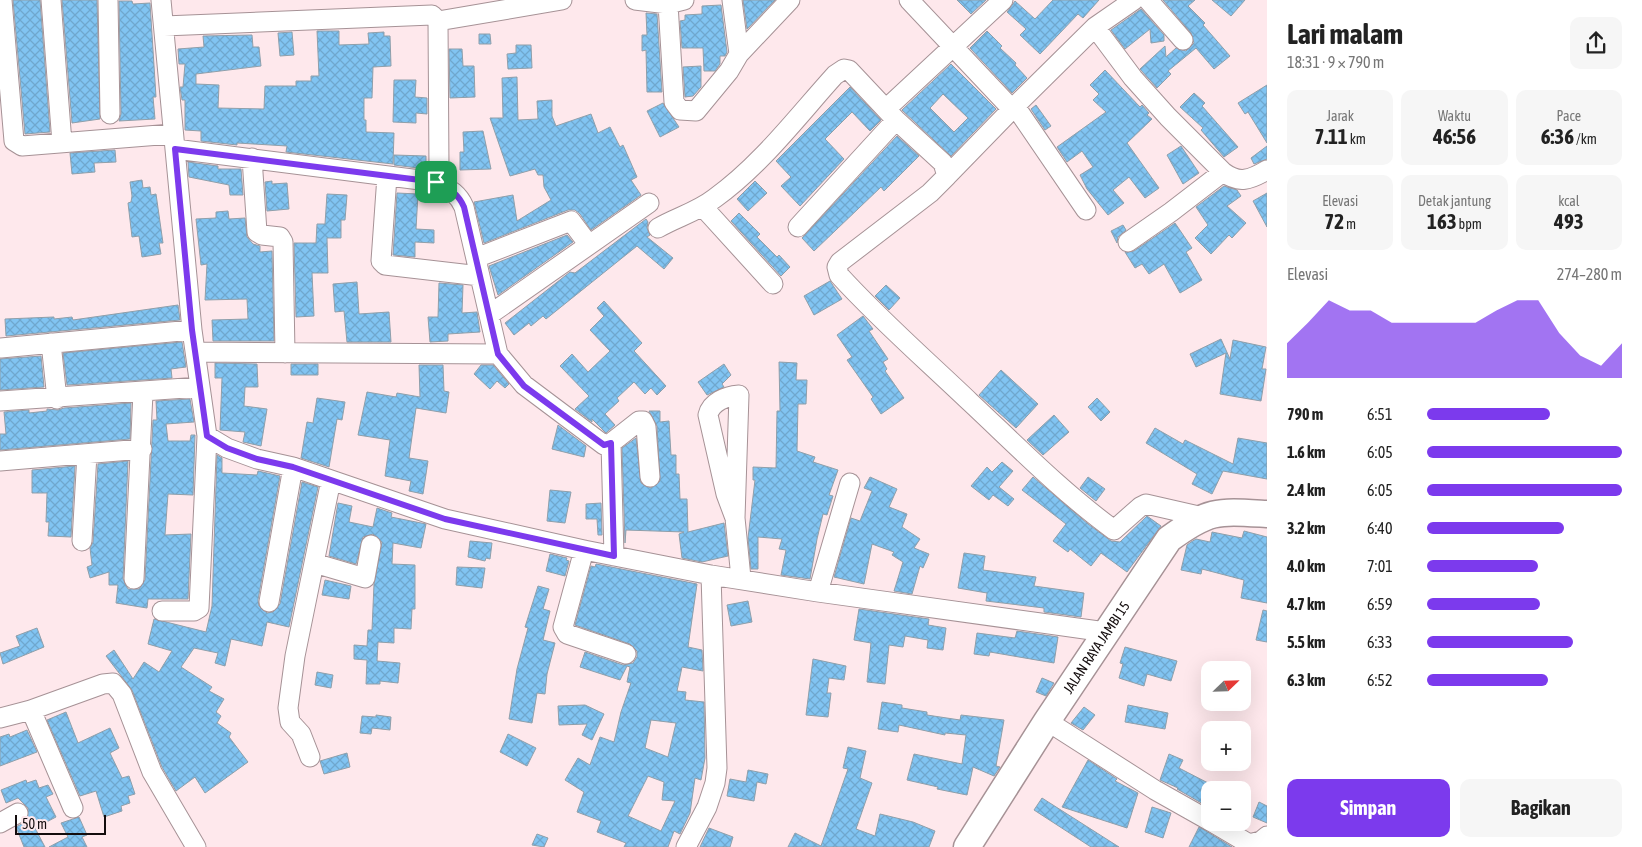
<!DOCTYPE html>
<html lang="id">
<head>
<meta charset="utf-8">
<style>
  :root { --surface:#fff; --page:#f6f6f6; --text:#222; --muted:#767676; --accent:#7c3aed }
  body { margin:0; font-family:"Asap Condensed",sans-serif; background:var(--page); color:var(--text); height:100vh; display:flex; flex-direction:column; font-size:19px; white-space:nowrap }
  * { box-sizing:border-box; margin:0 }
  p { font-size:16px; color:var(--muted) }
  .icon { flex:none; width:28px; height:28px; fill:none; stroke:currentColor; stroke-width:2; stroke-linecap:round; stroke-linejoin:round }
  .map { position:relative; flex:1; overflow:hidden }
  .side { display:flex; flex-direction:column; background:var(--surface); width:375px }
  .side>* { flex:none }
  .needle { width:32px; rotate:67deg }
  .tools { position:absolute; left:1201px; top:661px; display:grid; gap:10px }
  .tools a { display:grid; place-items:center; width:50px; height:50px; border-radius:10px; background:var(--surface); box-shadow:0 5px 20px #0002; font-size:25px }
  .scale { position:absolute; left:15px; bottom:12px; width:91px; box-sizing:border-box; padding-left:5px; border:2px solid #130c0d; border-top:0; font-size:14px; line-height:18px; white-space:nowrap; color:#130c0d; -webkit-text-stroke:4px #fee8ec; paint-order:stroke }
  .pin { position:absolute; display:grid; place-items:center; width:42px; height:42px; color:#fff; margin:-21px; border-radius:10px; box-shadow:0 2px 8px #0006 }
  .round { display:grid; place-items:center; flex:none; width:52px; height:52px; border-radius:10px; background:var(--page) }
  .overview { display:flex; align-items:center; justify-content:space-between; height:85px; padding:0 20px }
  h1 { font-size:28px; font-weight:700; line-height:38px }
  .figures { display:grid; grid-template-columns:repeat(3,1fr); gap:8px; height:85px; padding:5px 20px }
  .figures div { display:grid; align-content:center; border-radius:10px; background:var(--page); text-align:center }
  .figures b { font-size:21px; font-weight:700 }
  .figures small { font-size:14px; font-weight:400 }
  .figures p { font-size:14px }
  .chart { height:140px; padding:10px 20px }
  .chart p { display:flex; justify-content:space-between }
  .chart svg { width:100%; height:90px; margin-top:5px; fill:var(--accent); opacity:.7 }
  .cta { display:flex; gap:10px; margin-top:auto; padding:10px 20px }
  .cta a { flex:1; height:58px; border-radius:10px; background:var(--accent); color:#fff; font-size:20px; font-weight:700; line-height:58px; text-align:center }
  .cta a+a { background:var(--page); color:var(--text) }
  ul { padding:0 20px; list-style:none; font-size:16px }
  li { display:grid; grid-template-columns:80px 60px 1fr; align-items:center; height:38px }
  li i { height:12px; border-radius:6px; background:var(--accent) }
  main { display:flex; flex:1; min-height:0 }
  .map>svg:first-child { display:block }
  .building { fill:url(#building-cross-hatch); stroke:#8f9faa; fill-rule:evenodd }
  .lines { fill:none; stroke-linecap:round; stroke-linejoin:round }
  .minor-casing { stroke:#a69296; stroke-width:21 }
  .highway-casing { stroke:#a69296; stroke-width:29 }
  .minor { stroke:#fff; stroke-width:19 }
  .highway { stroke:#fff; stroke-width:26 }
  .route-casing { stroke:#fff; stroke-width:10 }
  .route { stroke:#7c3aed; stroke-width:6 }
  .labels { text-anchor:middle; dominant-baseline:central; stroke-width:4; stroke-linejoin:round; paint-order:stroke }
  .street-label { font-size:14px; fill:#130c0d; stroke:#fee8ec }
</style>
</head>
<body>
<main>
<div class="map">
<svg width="1267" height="847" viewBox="0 0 1267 847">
  <defs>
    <pattern id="building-cross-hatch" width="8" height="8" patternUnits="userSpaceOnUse" patternTransform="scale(1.25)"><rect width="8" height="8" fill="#81c4f2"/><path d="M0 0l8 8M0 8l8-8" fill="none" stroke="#6fa7ce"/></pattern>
  </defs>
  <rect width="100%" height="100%" fill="#fee8ec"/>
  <path class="building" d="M13 0H40L50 132 25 134Z
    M62 0H97L100 119 72 123Z
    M743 0H775L747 29Z
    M957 0H986L971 14Z
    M1053 0H1099L1083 18 1078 14 1040 54 1020 35 1026 29 1007 12 1015 1 1035 19Z
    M1163 0H1195L1188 6 1205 23 1203 25 1230 56 1214 69 1196 48 1168 71 1171 74 1157 88 1140 69 1165 46 1166 57 1176 48 1186 51 1194 43 1191 33Z
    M1212 0H1245L1231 16Z
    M119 1H132L133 4 150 3 156 97H153L155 119 119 121 121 114Z
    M721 5 727 52 725 56H720V64L715 71H704L703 48H682L680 21 685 20V15L702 14V6Z
    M1141 9 1164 35V41L1151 43 1150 29 1125 49 1111 30Z
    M646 13 657 14 662 92H647L646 50 642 51V35H647Z
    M317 31H339V45L369 44 368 33 384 32V36H390L391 66 373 67 372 98H364V120H366V132L394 133 393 164 286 152 287 146 237 143V145L201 141V131L185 130V100H182L180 87H183L185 64H179L178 49 204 47 203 36 252 35 253 47H259L261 66 196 74V84L219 85 218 108 264 109 265 86H296V81H311V76H319Z
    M987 31 1002 46 1000 48 1016 63 1015 65 1027 78 1012 93 970 48Z
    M292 32 294 55 280 56 278 33Z
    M479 34H490L491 44H479Z
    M516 45H531L532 68 508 69 507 54 516 53Z
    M449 49H462L463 66H474L475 97 450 98Z
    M951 64 996 109 951 156 902 110ZM943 94 968 118 954 132 930 108Z
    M701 66V87L693 96 685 97 683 67Z
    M1105 70 1140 107 1142 105 1149 113 1147 115 1152 119 1127 143 1159 188 1145 198 1129 177 1113 190 1124 203 1108 215 1087 189 1080 175 1093 167 1082 151 1067 162 1057 147 1106 112 1093 100 1099 94 1090 85Z
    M517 77 518 120 538 119 537 101 552 100V116L556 126 591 114 598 133 610 127 620 147 623 145 637 177 631 180 641 195 591 230 580 214 575 210H568L484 243 474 202 513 195 517 221 551 200 544 187 543 175H538L535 169 510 176 490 118H503L502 78Z
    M394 80H416L415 97 427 98V114L416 113V123L393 122Z
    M1267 85V143L1248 112 1245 114 1238 103Z
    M850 87 881 120 870 131 852 112 825 139 844 159 800 206 781 186 791 177 776 161Z
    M1194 93 1205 103 1202 106 1238 147 1224 157 1201 130 1203 128 1180 107Z
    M663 103 679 127 660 137 647 111Z
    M1036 105 1051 126 1045 130 1031 109Z
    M483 131 491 169 460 170V152H464L463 132Z
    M897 136 919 156 884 191 881 187 814 251 802 238Z
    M1181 146 1199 173 1183 184 1167 155Z
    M1267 146V159L1254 164 1251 158Z
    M115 150 116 162 94 163 95 172 72 174 70 153Z
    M394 155 426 156V169L394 165Z
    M188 162 218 166V169H241L243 195H230L229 185 189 177Z
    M142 180 143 188 150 187 151 195 156 194 163 243H159L161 254 142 257 139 236 132 237 128 203 131 202 132 196 130 182Z
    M272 181V184L287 183 289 209 267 211 265 182Z
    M755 181 767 193 748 211 737 199Z
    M1224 186 1237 190 1241 196 1227 206 1246 223 1232 238 1229 235 1211 254 1195 238 1208 225 1196 207Z
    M397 193 418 194 416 229 434 230V243L415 242V257L393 255Z
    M1267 193V227L1253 201Z
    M327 194 347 195 345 220H341V238H327L328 273H312L314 316 296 317 294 243H316L317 224H325Z
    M228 211 229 219 245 218 247 237 253 244 260 246V252L272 251 274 341H213L212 320 248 319 247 299 205 300 207 264 201 265 196 219 216 218V212Z
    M739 213 760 234 757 237 777 257 779 255 790 267 781 276 731 221Z
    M646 219 648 222 647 228 650 235 647 237 673 258 664 269 637 246 546 319 543 316 531 326 529 323 514 335 505 323 570 272 575 273Z
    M1175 223 1192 248 1186 252 1202 280 1180 293 1164 264 1149 274 1142 264 1135 268 1125 252 1134 251Z
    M1123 225 1126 230 1118 237 1117 243 1111 231Z
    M567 235 573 242 498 295 489 266Z
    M830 281 842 299 814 315 804 296Z
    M357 282 359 314 389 312 391 342H347L344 311 335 312 333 284Z
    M439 283 463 285 462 313 477 312 480 332 448 334V341L430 342 428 317H438Z
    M886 285 900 298 889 310 875 296Z
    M604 301 642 343 634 351 666 386 657 395 651 388 645 394 634 382 617 398 619 401 605 414 615 425 606 433 592 419V422L575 409 589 396 560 366 572 354 588 372 610 351 590 330 604 316 597 308Z
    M178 305 180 320 6 336 5 319 54 317V319L72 317 73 320Z
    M863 316 873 329 869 331 888 359 883 362 887 369 885 371 904 398 881 414 871 399 873 397 847 360 852 357 837 335Z
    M1221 339 1230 359 1233 340 1266 347 1262 369H1266L1261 401 1220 394 1226 353 1196 367 1190 354Z
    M182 342 186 367 171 369 172 378 67 385 63 353Z
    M41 356 44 387 0 390V359Z
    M779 362 797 363 796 380H807L806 404H798L797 451 815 457 813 462 838 470 829 495 833 496 827 515 823 514 817 539 810 579 781 575 786 550 779 549 782 539 758 537V569H751L748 538 755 480H753V467L776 468 777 411H780Z
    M215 363 257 364 258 387H245L244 406 267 409 261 446 243 442 245 432 220 430 222 378H215Z
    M291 364H318V375H291Z
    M724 364 731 375 722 384 724 387 707 395 698 382Z
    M419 365H443L444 391 449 392 446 413 416 408 409 458 428 461 423 494 409 491 411 481 385 476 390 440 358 435 367 392 396 397 397 393 420 397Z
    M493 365 509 384 505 388 497 381 490 389 474 374 481 365Z
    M1001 370 1038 404 1016 428 979 395Z
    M317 398 345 402 342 420 337 419 329 467 301 458 307 422 313 423Z
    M1097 398 1110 412 1101 421 1088 407Z
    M190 399 194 422 166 424 168 441H190L191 435H195L193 495 168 494 165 535 191 534 188 599H148L147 608 116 603 118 585H109V572L90 578 87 567 92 565 90 548 93 542 98 464 128 461 123 579 128 589H139L145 580 153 420H157L156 401Z
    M131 403 130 439 0 450V434H6L4 412 29 410V413L47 411V409L58 410 64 408Z
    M649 411H660V422L669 421 671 455H676V474H679L680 499H687L688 532 724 523 728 556 702 562 682 558 679 534 684 532 626 530 625 543 622 448 636 438 641 483 651 488 660 481 657 426Z
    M1054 415 1069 432 1043 455 1027 440Z
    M558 425 586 446 584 457 552 449Z
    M1155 428 1183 444 1185 440 1233 464 1238 438 1267 443V479L1223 471 1212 494 1192 484 1197 474 1146 443Z
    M217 455 222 458V473L257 475 258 471 280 476 258 600 259 606 267 613 273 612 280 604 302 482 318 487 289 627 267 622 262 646 231 639 225 666 215 663 218 653 194 648 181 667 212 687 209 691 224 699 216 712 221 716 217 723 231 733 229 737 248 762 205 793 195 777 176 791 162 767 132 690 106 656 114 650 133 679 144 662 159 672 172 651 148 644 154 619 206 632 212 606Z
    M1002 462 1013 471 999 487 1014 499 1008 506 993 495 989 500 971 486 987 467 992 472Z
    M75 466 71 537 48 536 49 522H46L47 493H32V470Z
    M870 477 897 489 889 507 907 514 902 527 920 539 914 548 929 554 923 568 920 566 912 594 894 591 903 562 892 555 894 552 872 544 864 584 834 577 851 518 860 521 872 491 864 488Z
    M1033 477 1088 524 1111 541 1120 542 1147 516 1161 526 1127 572 1101 553 1091 566 1070 549 1068 552 1053 541 1066 524 1022 490Z
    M1088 477 1105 489 1096 501 1080 488Z
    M550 490 571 492 565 523 547 521Z
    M338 503 352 506 349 522 373 527 377 508 392 513 391 517 426 524 421 548 393 543 392 564 415 565V609H412L411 629 394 628V643L378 642 377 661 400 663 398 683 380 681V684H366L367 660 354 659V645L367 646 368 630H372L374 584 382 542 373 534 363 537 356 564 329 556Z
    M601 503 602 535H598L597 519H586V504Z
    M1244 531 1267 537V603L1241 598 1244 580 1202 569 1201 574 1181 570 1187 545 1191 542 1196 539 1210 542 1212 532 1242 538Z
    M470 541 492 543 490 559 486 558 485 561 468 557Z
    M964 553 985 556 983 570 1036 577 1034 586 1084 593 1081 617 1044 612V608L986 601 987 593 958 588Z
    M550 554 567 558 566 560 569 561 565 576 546 571Z
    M596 564 697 584 688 647 702 650 703 671 682 667 677 691 686 692 685 700 704 702 705 758 701 780 695 778 690 813 680 834 674 831 668 847H624L626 843 597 832 601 821 577 812 584 792 565 780 578 758 590 765 600 737 614 742 621 712 631 683 627 682 630 667 627 666 620 680 580 667 585 652 623 665 633 663 637 657V651L630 644 575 625 591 566 595 567ZM651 720 676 723 668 757 645 748ZM648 776 664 782 662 800 675 801 661 831 628 816Z
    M457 567 485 568 482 588 456 585Z
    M325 580 351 586 349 599 322 595Z
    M538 586 549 589 543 609 550 611 543 640 555 643 547 674 545 694 537 693 532 723 509 719 517 669 528 628 525 627Z
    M748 601 752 622 731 626 727 605Z
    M859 609 929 619 928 625 946 628 943 650 927 648 928 640 905 636 903 647 889 645 885 684 867 682 871 643 854 640Z
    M1263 610 1267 611V642L1256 640Z
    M37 628 44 647 3 664 0 653 20 646 16 636Z
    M1017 631 1058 637 1054 663 990 652 989 656 974 654 977 633 1015 638Z
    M1125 647 1177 661 1171 681 1147 674 1144 686 1119 678 1123 664 1120 663Z
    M813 659 846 666 844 680 829 678 827 693H831L828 717 806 715Z
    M317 672 333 675 331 688 315 685Z
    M1042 678 1054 683 1046 696 1036 692Z
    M882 702 902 705V708L927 712V715L960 720 961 715 1004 720 996 766 1000 767 994 776 973 767 967 795 937 789 938 787 907 780 914 754 962 764 966 735 945 733V735L899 725 898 732 878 729Z
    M585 705 604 714 592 740 582 735 587 724 559 725 558 706Z
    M1128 705 1168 713 1165 729 1125 722Z
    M1084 707 1095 715 1083 730 1071 723Z
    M66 712 78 743 110 728 119 748 110 753 122 778 129 776 135 794 128 796 130 803 121 806 122 811 104 817 96 791 80 796 47 720Z
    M376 715 391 717 390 730 372 728 371 734 360 733 362 716 376 717Z
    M27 730 37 752 0 766V737L9 734 10 737Z
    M508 734 536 748 527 766 500 752Z
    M848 747 866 751 860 778 872 783 856 829 875 836 880 814 913 822 935 831 929 847H788L795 833 821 846 848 769 843 768Z
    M347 753 350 767 324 774 320 761Z
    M1169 754 1183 760 1179 768 1210 784V808L1177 789 1178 788 1160 780Z
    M1088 760 1117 779 1115 781 1138 793 1127 828 1062 807Z
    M748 770 768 774 766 784 757 782 754 801 727 796 730 779 746 782Z
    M26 780 27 783 36 780 39 788 48 785 53 794 46 797 56 817 35 828 45 847H24L16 827 27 821 28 808 18 798 6 803 1 790Z
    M1042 798 1119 847H1091L1034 810Z
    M1259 802 1267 806V823L1253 817Z
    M1152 807 1171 813 1163 838 1145 832Z
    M79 817 87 835 82 837 87 847H49L68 837 61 823Z
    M1199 827 1206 831 1232 847H1189Z
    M709 828 733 837 730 847H700Z
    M537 834 548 838 544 847 532 845Z"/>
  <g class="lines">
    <defs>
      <path id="minor" d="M2 0 14 141 22 146 172 134
        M51 0 62 143
        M108 0 110 114
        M161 0 192 330 207 436 227 448 257 459 293 467 445 519 584 550 711 575 818 592 1106 632
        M635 0 668 4 684 0
        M909 0 1009 106H1015L1095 27 1134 0
        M1148 0 1183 40
        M668 4 674 102 680 110 696 111 729 71 739 54 732 0
        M438 21 562 0
        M164 26 432 15 438 21 439 170 436 182
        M1095 27 1133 78 1168 117 1223 172C1239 184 1250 180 1267 170
        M739 54 790 0
        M887 108 1003 0
        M175 149 436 182C449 189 458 193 464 207L498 354 524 385 604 445 611 443 639 421H643L646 427 650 477
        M252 158 257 232 262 235 280 237 283 242 285 353
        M387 176 381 261 385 265 480 276
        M947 176 1015 106 1086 210
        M703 207 773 284
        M798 227 896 120
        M658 228C677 217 697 212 715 198 761 165 797 117 835 75L844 69 849 70 896 120 943 163 947 176 930 193 840 262 837 267 839 275C880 320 926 360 970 402 1017 446 1062 492 1114 530L1140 507 1146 504 1203 517
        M1128 242 1171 212 1223 172
        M476 258 571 221 589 245
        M489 315 649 203
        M51 343 57 399
        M1 348 192 330
        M195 352 498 354
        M0 401 200 387
        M611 443 614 556
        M0 461 142 449
        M331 480 314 563 365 578 371 545
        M735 518 726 494 708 415C711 402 726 396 739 395L735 518 741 578
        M82 541 87 454
        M584 550 563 627 567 634 626 654
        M134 579 143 393
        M818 592 850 483
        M269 602 293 467
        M162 611H194L199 608 207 436
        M31 710 73 808
        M0 718 31 710 103 684 113 683 122 694 152 772 196 847
        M1047 721 1155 790 1210 821
        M310 757 301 734 290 722 288 708 295 656 314 563
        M1212 822 1249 844 1261 841 1267 836
        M0 823 18 813
        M686 847 707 807 715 783 717 768 711 575"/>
      <g id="highway">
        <path id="s1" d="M967 847 1047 721 1169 539C1210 509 1218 511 1267 514"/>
      </g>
    </defs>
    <use href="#minor" class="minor-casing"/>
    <use href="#highway" class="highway-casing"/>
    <use href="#minor" class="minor"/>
    <use href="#highway" class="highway"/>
  </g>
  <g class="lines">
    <defs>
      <path id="route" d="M175 149 436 182C449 189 458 193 464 207L498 354 524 386 604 445 611 443 614 556 445 519 293 467 257 459 227 448 207 436 192 330Z"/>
    </defs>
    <use href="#route" class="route-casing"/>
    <use href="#route" class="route"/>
  </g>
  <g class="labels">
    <g class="street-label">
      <text stroke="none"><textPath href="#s1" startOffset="238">JALAN RAYA JAMBI 15</textPath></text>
    </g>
  </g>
</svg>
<div class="tools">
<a><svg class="needle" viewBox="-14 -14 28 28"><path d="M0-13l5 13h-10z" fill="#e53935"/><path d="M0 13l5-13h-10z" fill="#767676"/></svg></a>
<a>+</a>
<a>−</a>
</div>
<div class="scale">50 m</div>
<div class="pin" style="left:436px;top:182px;background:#1e9e55"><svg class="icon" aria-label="arrive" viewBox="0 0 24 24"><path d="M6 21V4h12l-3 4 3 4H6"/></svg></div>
</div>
<section class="side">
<div class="overview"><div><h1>Lari malam</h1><p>18:31 · 9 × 790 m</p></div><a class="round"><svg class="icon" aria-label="share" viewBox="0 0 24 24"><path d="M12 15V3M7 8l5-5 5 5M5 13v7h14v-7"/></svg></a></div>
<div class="figures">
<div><p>Jarak</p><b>7.11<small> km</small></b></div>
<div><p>Waktu</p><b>46:56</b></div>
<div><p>Pace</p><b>6:36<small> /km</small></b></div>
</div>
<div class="figures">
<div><p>Elevasi</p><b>72<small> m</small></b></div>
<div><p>Detak jantung</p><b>163<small> bpm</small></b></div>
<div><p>kcal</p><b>493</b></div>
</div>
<div class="chart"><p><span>Elevasi</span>274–280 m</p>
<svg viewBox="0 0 160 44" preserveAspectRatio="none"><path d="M0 44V27L10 17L20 6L30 11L40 11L50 17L60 17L70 17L80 17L90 17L100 11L110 6L120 6L130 22L140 33L150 38L160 27V44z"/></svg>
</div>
<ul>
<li><b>790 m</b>6:51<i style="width:63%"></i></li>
<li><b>1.6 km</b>6:05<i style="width:100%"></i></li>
<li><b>2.4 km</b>6:05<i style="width:100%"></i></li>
<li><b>3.2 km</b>6:40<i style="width:70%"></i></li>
<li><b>4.0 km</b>7:01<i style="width:57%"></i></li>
<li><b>4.7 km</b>6:59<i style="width:58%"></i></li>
<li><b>5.5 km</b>6:33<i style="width:75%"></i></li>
<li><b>6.3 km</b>6:52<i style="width:62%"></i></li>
</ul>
<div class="cta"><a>Simpan</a><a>Bagikan</a></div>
</section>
</main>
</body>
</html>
